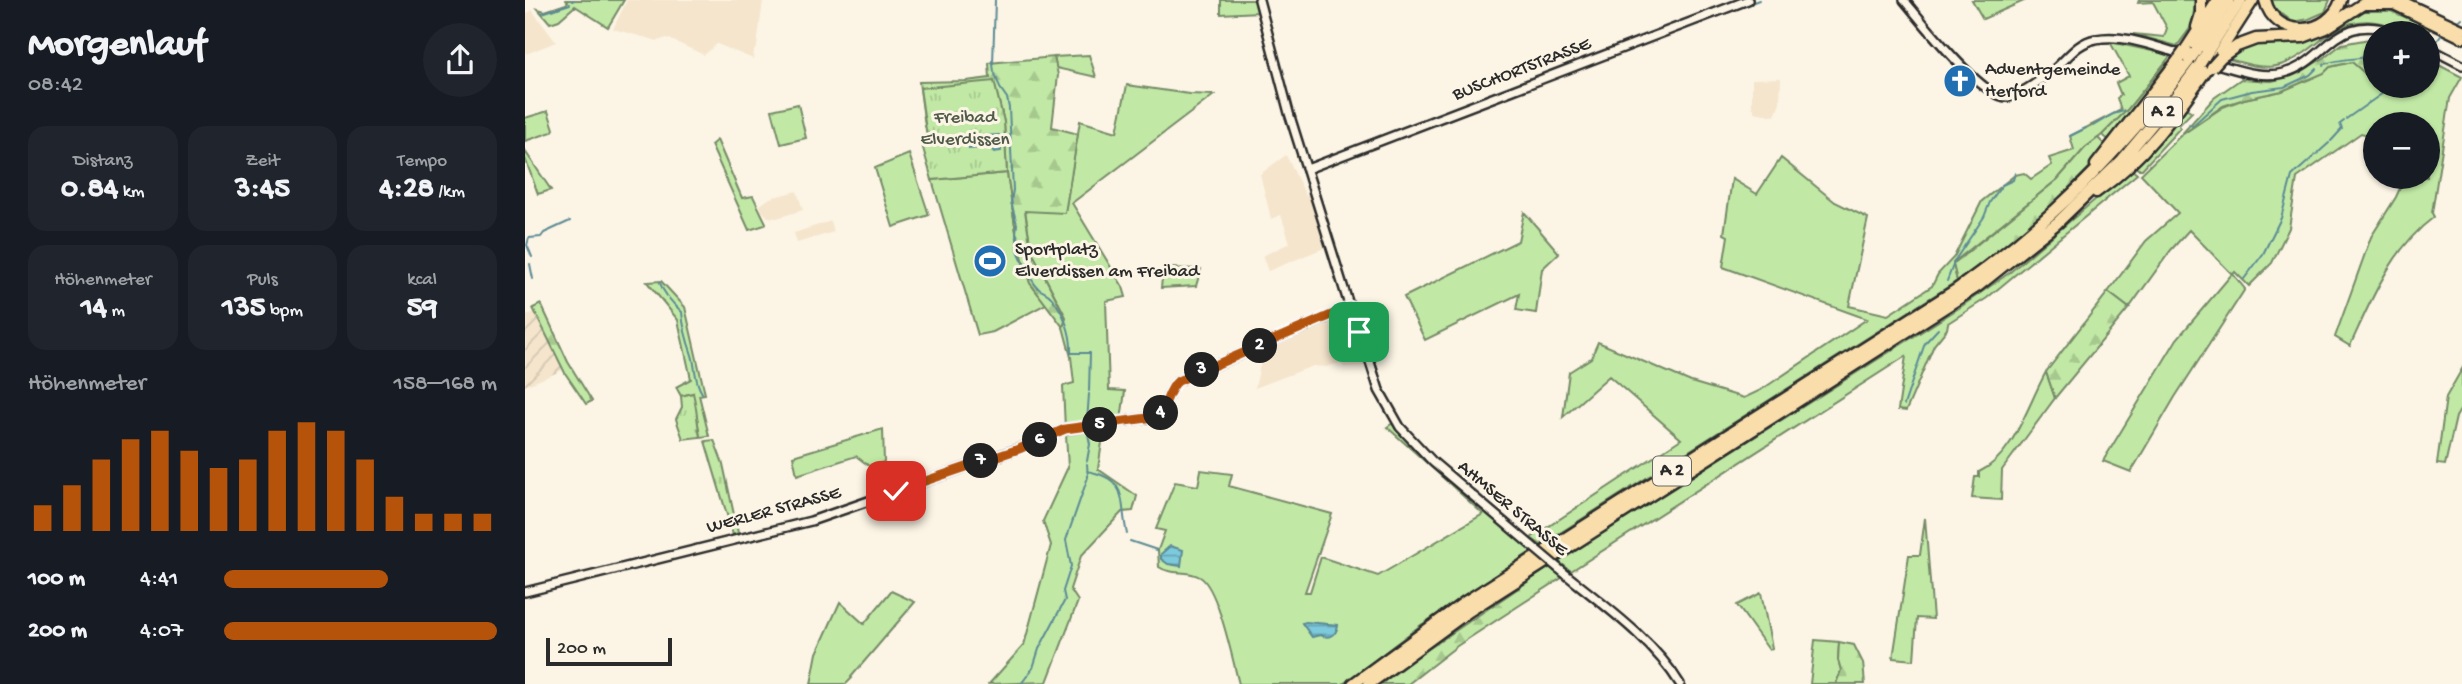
<!DOCTYPE html>
<html lang="de">
<head>
<meta charset="utf-8">
<style>
  :root { --surface:#171b24; --page:#20242c; --text:#f1f3f6; --muted:#9ea1a6; --accent:#b45309 }
  body { margin:0; font-family:"Gochi Hand",sans-serif; background:var(--page); color:var(--text); height:100vh; display:flex; flex-direction:column; font-size:26px; white-space:nowrap }
  * { box-sizing:border-box; margin:0 }
  p { font-size:23px; color:var(--muted) }
  .icon { flex:none; width:38px; height:38px; fill:none; stroke:currentColor; stroke-width:2; stroke-linecap:round; stroke-linejoin:round }
  .map { position:relative; flex:1; overflow:hidden }
  .side { display:flex; flex-direction:column; background:var(--surface); width:525px }
  .side>* { flex:none }
  .buttons { position:absolute; left:1838px; top:21px; display:grid; gap:14px }
  .buttons a { display:grid; place-items:center; width:77px; height:77px; border-radius:50%; background:var(--surface); box-shadow:0 2px 5px #0004; font-size:35px }
  .scale { position:absolute; left:21px; bottom:18px; width:126px; box-sizing:border-box; padding-left:7px; border:4px solid #2b2b2b; border-top:0; font-size:19px; line-height:24px; white-space:nowrap; color:#2b2b2b; -webkit-text-stroke:5px #fcf5e5; paint-order:stroke }
  .pin { position:absolute; display:grid; place-items:center; width:60px; height:60px; color:#fff; margin:-30px; border-radius:14px; box-shadow:0 4px 10px #0006 }
  .km { position:absolute; width:35px; height:35px; margin:-18px; border-radius:50%; background:#222; color:#fff; font-size:19px; line-height:35px; text-align:center }
  .round { display:grid; place-items:center; flex:none; width:74px; height:74px; border-radius:37px; background:var(--page) }
  .overview { display:flex; align-items:center; justify-content:space-between; height:119px; padding:0 28px }
  h1 { font-size:38px; font-weight:800; line-height:52px }
  .metrics { display:grid; grid-template-columns:repeat(3,1fr); gap:10px; height:119px; padding:7px 28px }
  .metrics div { display:grid; align-content:center; border-radius:18px; background:var(--page); text-align:center }
  .metrics b { font-size:30px; font-weight:800 }
  .metrics small { font-size:19px; font-weight:400 }
  .metrics p { font-size:19px }
  .chart { height:196px; padding:14px 28px }
  .chart p { display:flex; justify-content:space-between }
  .chart svg { width:100%; height:126px; margin-top:7px; stroke:var(--accent); stroke-width:6 }
  ul { padding:0 28px; list-style:none; font-size:23px }
  li { display:grid; grid-template-columns:112px 84px 1fr; align-items:center; height:52px }
  li i { height:18px; border-radius:9px; background:var(--accent) }
  main { display:flex; flex:1; min-height:0 }
  .map>svg:first-child { display:block }
  .built { fill:#f5e5cd }
  .industrial { fill:url(#industrial-furrows) }
  .grass { fill:#c1e9a5; stroke:#768a68; stroke-width:2 }
  .forest { fill:url(#forest-firs); stroke:#768a68; stroke-width:2 }
  .park { fill:url(#park-tufts); stroke:#768a68; stroke-width:2 }
  .water { fill:url(#water-rules); stroke:#5c8a95; stroke-width:2 }
  .lines { fill:none; stroke-linecap:round; stroke-linejoin:round }
  .stream { stroke:#5c8a95; stroke-width:2 }
  .secondary-casing { stroke:#2b2b2b; stroke-width:12 }
  .highway-casing { stroke:#2b2b2b; stroke-width:15 }
  .secondary { stroke:#fcf5e5; stroke-width:7 }
  .highway { stroke:#f9deab; stroke-width:10 }
  .secondary-bridge-casing { stroke:#2b2b2b; stroke-width:12; stroke-linecap:butt }
  .highway-bridge-casing { stroke:#2b2b2b; stroke-width:15; stroke-linecap:butt }
  .secondary-bridge { stroke:#fcf5e5; stroke-width:7 }
  .highway-bridge { stroke:#f9deab; stroke-width:10 }
  .route-casing { stroke:#fff; stroke-width:14 }
  .route { stroke:#b45309; stroke-width:9 }
  .labels { text-anchor:middle; dominant-baseline:central; stroke-width:6; stroke-linejoin:round; paint-order:stroke }
  .shield { fill:#fcf5e5; stroke:#6a6863; stroke-width:2 }
  .shield-label { font-size:18px; font-weight:bold; fill:#2b2b2b }
  .street-label { font-size:19px; fill:#2b2b2b; stroke:#fcf5e5 }
  .poi-label { font-size:19px; fill:#2b2b2b; stroke:#fcf5e5; text-anchor:start }
  .park-label { font-size:19px; fill:#505a4a; stroke:#fcf5e5 }
</style>
</head>
<body>
<main>
<section class="side">
<div class="overview"><div><h1>Morgenlauf</h1><p>08:42</p></div><a class="round"><svg class="icon" aria-label="share" viewBox="0 0 24 24"><path d="M12 15V3M7 8l5-5 5 5M5 13v7h14v-7"/></svg></a></div>
<div class="metrics">
<div><p>Distanz</p><b>0.84<small> km</small></b></div>
<div><p>Zeit</p><b>3:45</b></div>
<div><p>Tempo</p><b>4:28<small> /km</small></b></div>
</div>
<div class="metrics">
<div><p>Höhenmeter</p><b>14<small> m</small></b></div>
<div><p>Puls</p><b>135<small> bpm</small></b></div>
<div><p>kcal</p><b>59</b></div>
</div>
<div class="chart"><p><span>Höhenmeter</span>158–168 m</p>
<svg viewBox="0 0 160 44" preserveAspectRatio="none"><path d="M5 44V35M15 44V28M25 44V19M35 44V12M45 44V9M55 44V16M65 44V22M75 44V19M85 44V9M95 44V6M105 44V9M115 44V19M125 44V32M135 44V38M145 44V38M155 44V38"/></svg>
</div>
<ul>
<li><b>100 m</b>4:41<i style="width:60%"></i></li>
<li><b>200 m</b>4:07<i style="width:100%"></i></li>
</ul>
</section>
<div class="map">
<svg width="1937" height="684" viewBox="0 0 1937 684">
  <defs>
    <pattern id="industrial-furrows" width="10" height="10" patternUnits="userSpaceOnUse" patternTransform="scale(1.75)"><rect width="10" height="10" fill="#f5e5cd"/><path d="M-1 1l2-2M0 10L10 0M9 11l2-2" fill="none" stroke="#d2c5b0"/></pattern>
    <pattern id="forest-firs" width="22" height="20" patternUnits="userSpaceOnUse" patternTransform="scale(1.75)"><rect width="22" height="20" fill="#c1e9a5"/><path d="M5 1l3.5 6h-7zM16 11l3.5 6h-7z" fill="#a6c88e"/></pattern>
    <pattern id="park-tufts" width="24" height="20" patternUnits="userSpaceOnUse" patternTransform="scale(1.75)"><rect width="24" height="20" fill="#c1e9a5"/><path d="M3 7l-1-3M5 7V3M7 7l1-3M15 17l-1-3M17 17v-4M19 17l1-3" fill="none" stroke="#a6c88e"/></pattern>
    <pattern id="water-rules" width="6" height="5" patternUnits="userSpaceOnUse" patternTransform="scale(1.75)"><rect width="6" height="5" fill="#7dcadc"/><path d="M0 2.5h6" fill="none" stroke="#67a4b3"/></pattern>
  </defs>
  <rect width="100%" height="100%" fill="#fcf5e5"/>
  <filter id="ink" filterUnits="userSpaceOnUse"><feTurbulence type="fractalNoise" baseFrequency=".0143" numOctaves="2"/><feDisplacementMap in="SourceGraphic" scale="14" xChannelSelector="R" yChannelSelector="G"/><feConvolveMatrix kernelMatrix="1 2 1 2 8 2 1 2 1" color-interpolation-filters="sRGB"/></filter>
  <g filter="url(#ink)">
    <path class="built" d="M102 0H238L232 47 229 51 228 59 192 44 179 55 142 38 133 41 88 29Z
      M7 10 31 42 1 54 0 15Z
      M1256 78 1255 102 1250 116 1229 112V108H1227V79Z
      M761 155 781 196 787 194 804 246 743 271 737 256 765 243 756 215 746 219 735 174Z
      M272 191 278 210 252 218 243 217 236 210 235 205 245 198Z
      M306 221 309 232 272 243 269 233Z
      M817 316 826 327 842 366 819 367 815 363 801 367 788 366 730 388 738 351Z"/>
    <path class="industrial" d="M10 312 38 370 0 386V316Z"/>
    <path class="grass" d="M41 0H99L83 27 50 6 34 20 25 23 13 9 20 11 41 4 43 2Z
      M696 0H731L734 12 696 14Z
      M1447 0H1501L1458 19Z
      M1614 0H1671L1666 27 1652 46 1608 34 1639 37 1642 28 1628 2 1613 3Z
      M1747 0H1805L1800 12 1784 19 1768 22 1749 8Z
      M1861 9 1906 28 1901 33C1873 33 1858 16 1827 23 1813 27 1801 36 1790 45 1757 72 1740 71 1701 58L1726 44 1771 42 1785 39 1821 17 1839 11Z
      M1585 42 1646 55 1603 109 1577 135 1560 148 1533 179 1428 263 1432 281 1016 545 1006 538 1156 439 1084 376 1038 417 1044 372 1066 358 1073 342 1166 382 1219 398 1236 390 1342 319 1198 267 1203 236 1199 234 1207 179 1232 194 1256 158 1310 202 1343 218 1324 306 1363 315 1407 286 1413 274 1429 257 1457 201 1490 175 1499 173 1506 179 1527 165 1524 158 1549 150 1545 136 1596 110 1592 98 1596 95 1591 83 1604 76Z
      M564 55 571 77 531 68 529 57Z
      M1906 61 1937 77 1925 98 1907 213 1909 217C1867 248 1846 300 1825 346L1810 337 1846 237 1871 197 1880 177H1902V124H1850V137L1836 133 1772 178 1764 228 1747 263 1724 286 1710 272 1708 274 1720 289 1650 397 1606 472 1578 461 1652 339 1707 274 1664 230 1646 250 1604 308 1583 292 1621 241 1653 213 1616 174 1655 136 1698 107 1719 99 1757 91 1799 73 1805 67 1827 62 1850 82V86H1854L1861 91 1869 86H1902V64Z
      M602 85 664 94 689 95 547 203 598 287 601 297 581 301 584 390 600 391 596 420 540 428 538 386 549 383 546 357 538 327 541 317 506 250 500 210 540 212 555 121 592 132Z
      M273 104 281 138 256 144 247 110Z
      M1661 108 1667 112 1654 125 1655 128 1617 169H1613L1609 166Z
      M23 111 29 129 27 132 0 141V118Z
      M192 140 217 198 228 196 241 223 240 225 224 230 186 145Z
      M0 151 26 190 13 194 0 158Z
      M384 154 404 215 368 227 350 168Z
      M1606 169 1612 174 1462 298 1423 323 1422 329 1409 345 1381 411 1373 410 1381 356 1046 571 1033 561 1434 308 1484 273Z
      M482 173 492 238 505 283 521 304 468 332 453 335 407 180Z
      M999 212 1034 253 1017 269 1011 313 991 310 994 294 900 340 879 297 993 241Z
      M638 268 676 269 671 286 636 288Z
      M136 281 160 307 180 394 174 395 184 436 175 437 172 417 163 412 168 393 156 396 151 387 166 379 153 320 122 282Z
      M1937 369V407L1931 417 1920 465 1912 464 1921 397Z
      M1521 372 1530 398 1477 470 1476 500 1447 498 1450 477H1454V472C1489 456 1503 404 1521 372Z
      M868 423 891 451 1007 551 896 625 818 684H714C708 662 693 587 675 577 662 569 647 576 634 567L633 550 640 531 631 529 650 482 673 486 676 470 707 474 704 486 807 514 780 592H785L796 557 853 576 958 514 862 427Z
      M358 429 359 462 344 466 331 456 272 475 268 456Z
      M579 429 573 469 612 496 608 511 597 512 556 556 545 589 553 601 522 682 464 684 499 645 526 545 518 521 543 467 541 435Z
      M1400 518 1408 619 1392 618 1389 660 1368 658 1384 555H1395Z
      M366 591 390 602 326 677 327 678 321 684H286L292 653 315 602 339 624Z
      M1236 593 1247 648 1244 650 1212 605Z
      M1290 640 1314 642 1313 660 1316 670 1311 684H1285Z"/>
    <path class="forest" d="M1850 38V82L1827 62 1805 67 1799 73 1757 91 1719 99 1698 106 1655 136 1689 98 1716 79 1747 81 1767 76 1799 58 1817 44Z
      M529 57 533 75 527 127 553 134 540 213 500 211 506 250 541 318 538 327 505 283 492 238 482 173 479 122 469 82 400 126 394 82 441 81 465 78 464 63Z
      M1641 62 1643 64C1622 89 1604 115 1584 140L1577 135 1603 109Z
      M1573 138 1580 145 1572 160 1520 212 1459 262 1432 281 1428 264 1533 179 1560 148Z
      M1583 292 1604 308 1530 398 1521 372Z
      M16 304 43 362 67 401 61 404 40 373 8 308Z
      M1026 566 1038 577 932 646 883 684H856L893 656Z
      M1314 642 1329 645 1338 663 1340 684H1311L1316 670 1313 660Z"/>
    <path class="park" d="M469 81 479 122 482 173 407 180 396 141 402 137 395 88Z
      M168 393C172 408 172 422 175 437L158 439 151 419 157 407 156 396Z
      M189 440 198 464 213 533 208 535 180 441Z"/>
    <path class="water" d="M474 135 476 151 469 152 466 147 444 149 443 137Z
      M645 546 658 550 656 566 643 564 636 559V554Z
      M781 622 813 625C811 636 805 639 795 635L787 637 777 623Z"/>
    <g class="lines">
      <path class="stream" d="M47 1 49 0
        M17 13 45 4
        M1188 17 1234 0
        M1931 23 1937 18
        M1907 48 1918 33
        M1799 65C1809 58 1836 60 1850 55
        M469 72 468 64 470 0
        M470 74 475 88 482 98 484 108 488 190 486 202 492 224 491 233 493 237C488 248 506 281 514 289 518 292 523 293 527 298 539 313 547 334 546 353H565L564 391
        M985 95 1036 75
        M927 117 981 97
        M1821 119 1868 86
        M908 124 923 119
        M1664 124 1667 126 1697 99 1727 91 1759 87 1785 75 1792 68
        M1568 126 1588 114 1599 111
        M1545 136 1561 128
        M1806 141 1817 129 1815 124 1819 121
        M847 148 901 127
        M810 162 842 150
        M7 257 2 245 4 238 16 237 19 233 45 221
        M5 264 8 279
        M1719 279 1738 254 1756 218 1767 176 1804 143
        M1422 281 1430 260 1459 217 1465 202 1477 185 1488 180 1490 173
        M135 283C139 295 148 304 157 312 158 328 162 341 167 355 171 368 169 381 177 393
        M1379 405 1400 343 1413 329
        M562 422 564 394
        M562 461 565 444 562 429
        M562 471C605 479 594 501 602 534
        M605 541 632 550
        M496 684 508 668 514 649 540 600 538 591 546 566 541 540 563 477 562 464"/>
      <defs>
        <path id="secondary" d="M734 0 764 113 828 318 834 333
          M1379 0C1396 20 1458 100 1483 97 1496 95 1514 81 1525 73 1541 61 1550 43 1571 39 1599 33 1633 48 1660 55
          M1902 47 1937 65
          M1688 63C1711 69 1735 79 1759 73 1804 61 1809 10 1872 33
          M782 169 1223 0
          M834 328 854 390 875 427 908 462 1007 546
          M1033 568C1074 602 1127 638 1155 684
          M0 592 286 521 493 449 540 429 630 417C643 409 641 391 653 381L826 307"/>
        <path id="highway" d="M1740 0C1750 41 1805 36 1816 0
          M1865 2 1937 37
          M1877 2 1937 30
          M1672 27 1676 14V0
          M1661 49 1693 0
          M1671 51 1704 0
          M1681 54 1716 0
          M1692 56 1728 0
          M1696 57 1712 46 1731 39 1778 37 1801 28 1838 4H1869
          M1571 165 1654 59
          M1571 192C1618 160 1652 112 1684 66
          M828 684 940 602 1431 290C1526 222 1594 154 1664 61
          M844 684 944 611 1453 286 1532 223 1597 160 1651 96 1675 64"/>
      </defs>
      <use href="#secondary" class="secondary-casing"/>
      <use href="#highway" class="highway-casing"/>
      <use href="#secondary" class="secondary"/>
      <use href="#highway" class="highway"/>
      <defs>
        <path id="secondary-bridge" d="M1007 546 1033 568"/>
        <path id="highway-bridge" d="M1654 59 1661 49
          M1664 61 1671 51
          M1675 64 1681 54
          M1687 67 1696 57"/>
      </defs>
      <use href="#secondary-bridge" class="secondary-bridge-casing"/>
      <use href="#highway-bridge" class="highway-bridge-casing"/>
      <use href="#secondary-bridge" class="secondary-bridge"/>
      <use href="#highway-bridge" class="highway-bridge"/>
    </g>
  </g>
  <g class="lines" filter="url(#ink)">
    <defs>
      <path id="route" d="M371 491 494 449 540 429 630 417C643 409 641 391 653 381L818 310 826 307 828 318 834 332"/>
    </defs>
    <use href="#route" class="route-casing"/>
    <use href="#route" class="route"/>
  </g>
  <defs>
    <symbol id="church-disc" viewBox="-11 -11 22 22"><circle r="9.5" fill="#1f6fb2" stroke="#fcf5e5"/><path d="M-1.2-6h2.4v3.5h3.3v2.4h-3.3V6h-2.4V-.1h-3.3v-2.4h3.3Z" fill="#fff"/></symbol>
    <symbol id="stadium-disc" viewBox="-11 -11 22 22"><circle r="9.5" fill="#1f6fb2" stroke="#fcf5e5"/><path d="M0-5a6.5 5 0 1 0 0 10a6.5 5 0 1 0 0-10ZM-3.5-1.8h7v3.6h-7Z" fill="#fff"/></symbol>
  </defs>
  <g fill-rule="evenodd">
    <use href="#church-disc" x="1416" y="62" width="38" height="38"/>
    <use href="#stadium-disc" x="446" y="242" width="38" height="38"/>
  </g>
  <g class="labels">
    <g class="shield">
      <rect x="1619" y="97.5" width="38" height="29" rx="5"/>
      <rect x="1128" y="456.5" width="38" height="29" rx="5"/>
    </g>
    <g class="shield-label">
      <text x="1638" y="112">A 2</text>
      <text x="1147" y="471">A 2</text>
    </g>
    <g class="street-label">
      <text transform="translate(997 70) rotate(-21)">BUSCHORTSTRASSE</text>
      <text transform="translate(987 509) rotate(40)">AHMSER STRASSE</text>
      <text transform="translate(249 511) rotate(-15)">WERLER STRASSE</text>
    </g>
    <g class="poi-label">
      <text x="1460" y="70">Adventgemeinde<tspan x="1460" dy="22">Herford</tspan></text>
      <text x="490" y="250">Sportplatz<tspan x="490" dy="22">Elverdissen am Freibad</tspan></text>
    </g>
    <g class="park-label">
      <text x="440" y="118">Freibad<tspan x="440" dy="22">Elverdissen</tspan></text>
    </g>
  </g>
</svg>
<div class="buttons">
<a>+</a>
<a>−</a>
</div>
<div class="scale">200 m</div>
<div class="pin" style="left:834px;top:332px;background:#1e9e55"><svg class="icon" aria-label="arrive" viewBox="0 0 24 24"><path d="M6 21V4h12l-3 4 3 4H6"/></svg></div>
<div class="pin" style="left:371px;top:491px;background:#d93025"><svg class="icon" aria-label="check" viewBox="0 0 24 24"><path d="M5 12l5 5 9-10"/></svg></div>
<b class="km" style="left:735px;top:346px">2</b>
<b class="km" style="left:677px;top:370px">3</b>
<b class="km" style="left:636px;top:413px">4</b>
<b class="km" style="left:575px;top:425px">5</b>
<b class="km" style="left:515px;top:440px">6</b>
<b class="km" style="left:456px;top:461px">7</b>
</div>
</main>
</body>
</html>
